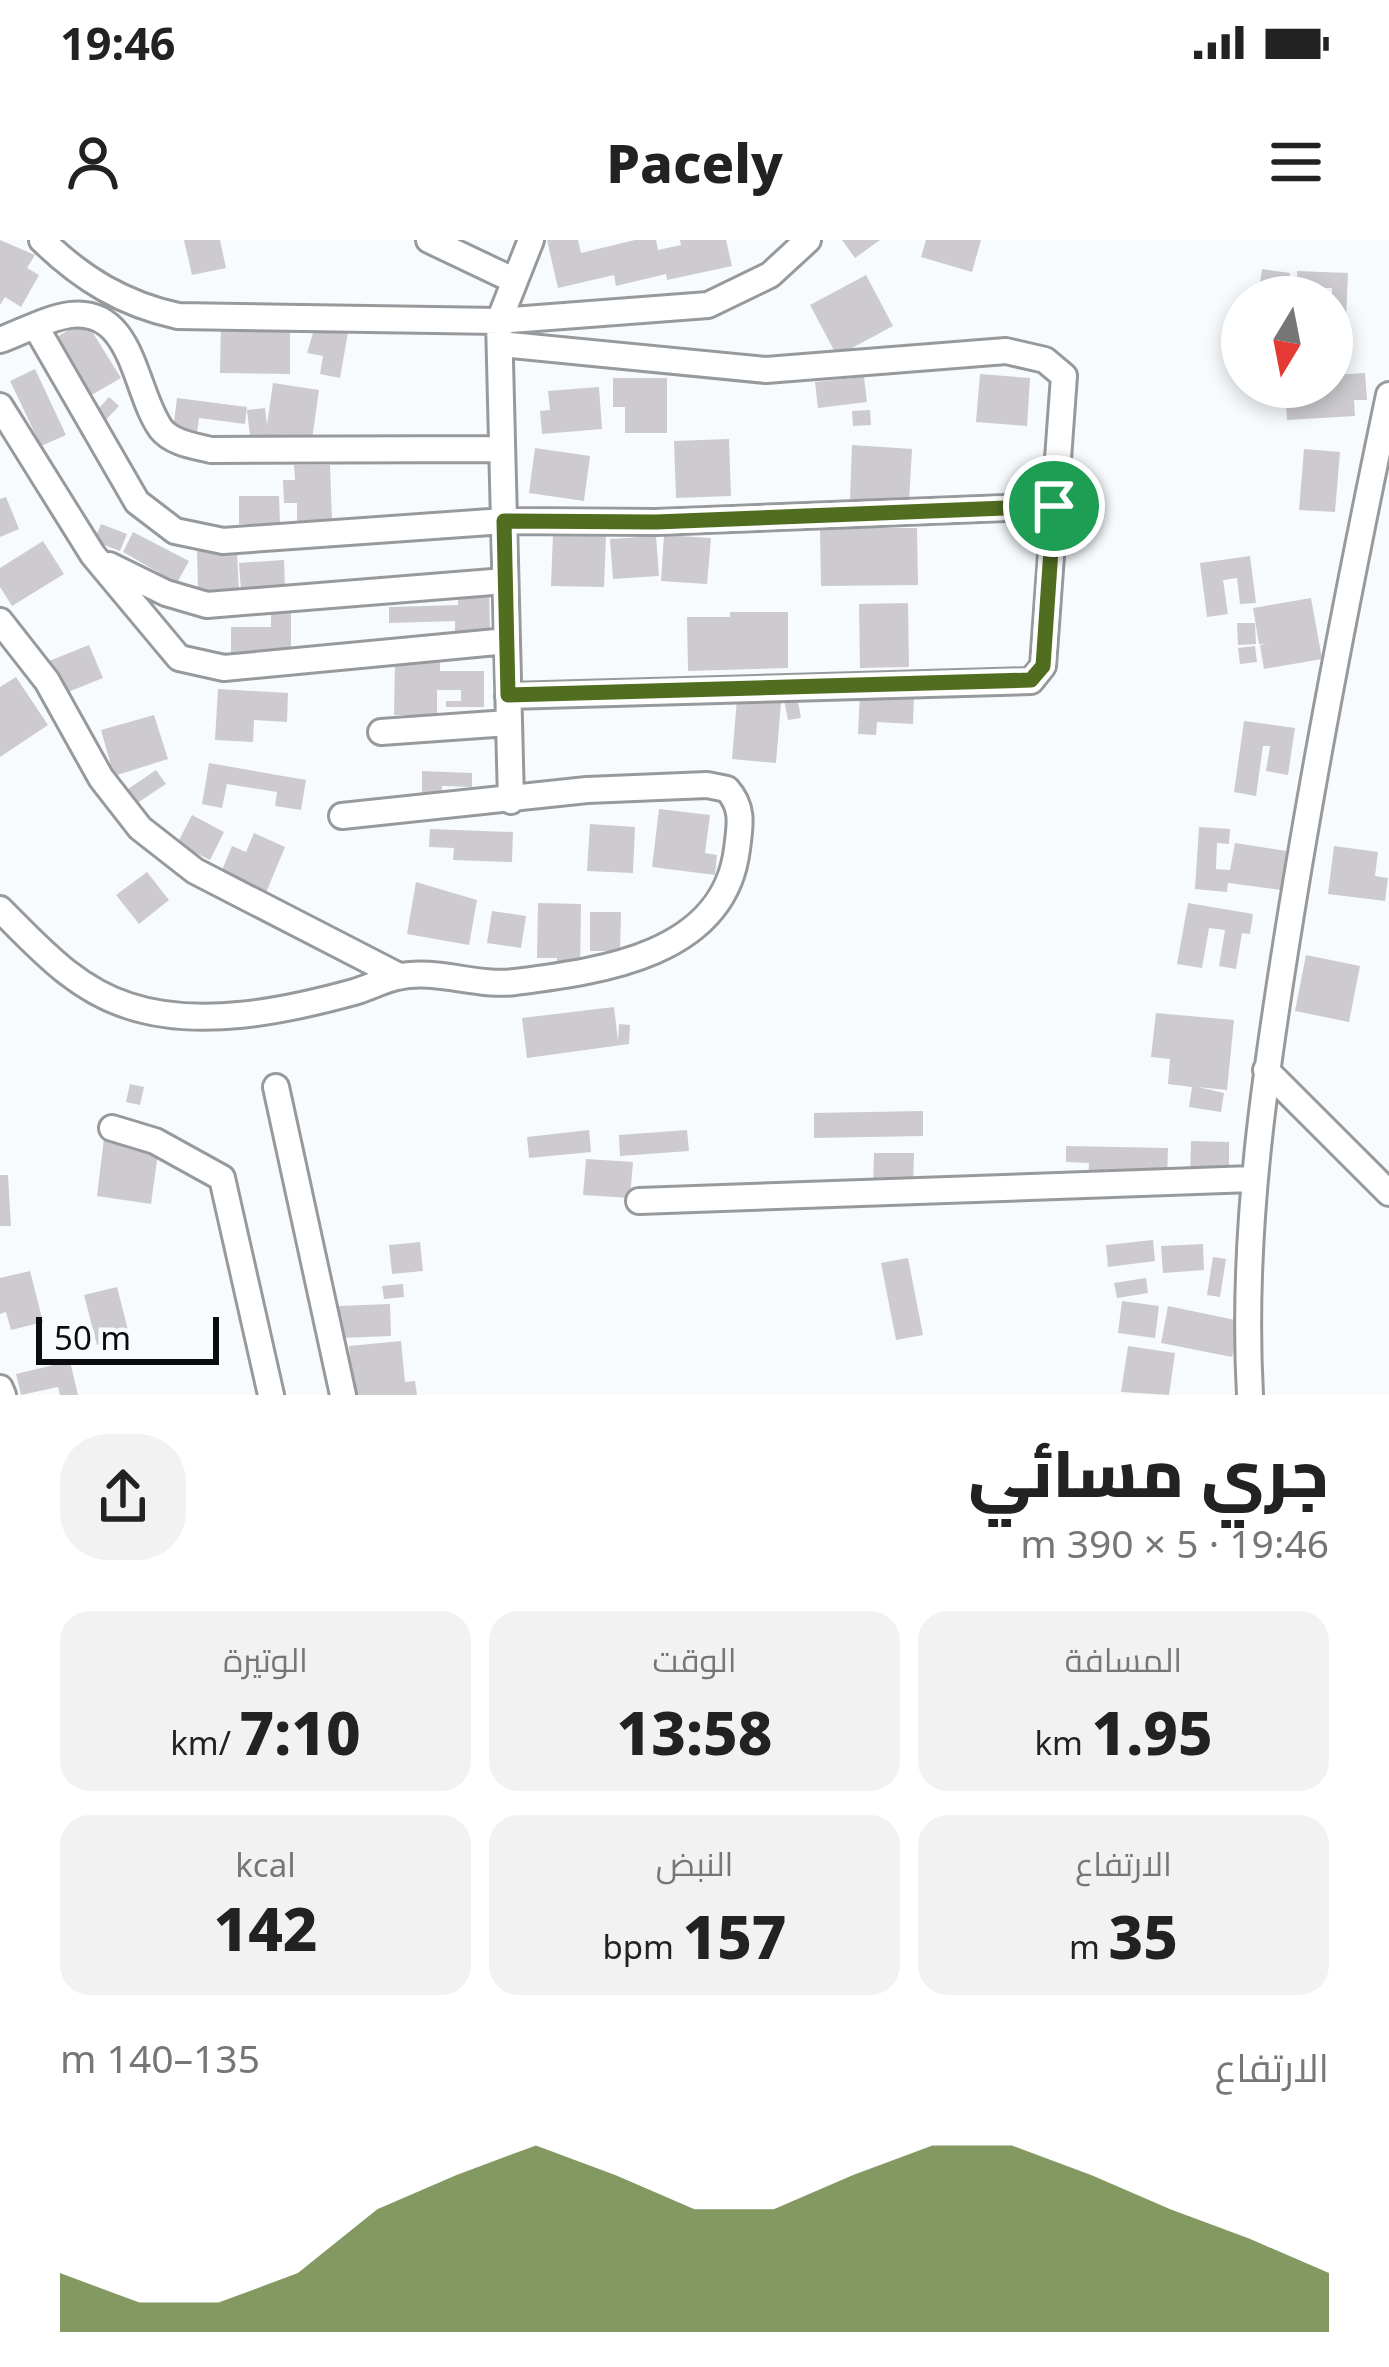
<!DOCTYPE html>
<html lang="ar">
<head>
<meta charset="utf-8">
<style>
  :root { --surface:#fff; --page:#f2f2f2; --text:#222; --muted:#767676; --accent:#516d20 }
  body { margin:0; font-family:"Noto Sans",Cairo,sans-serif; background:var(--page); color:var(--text); direction:rtl; height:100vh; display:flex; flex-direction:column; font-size:45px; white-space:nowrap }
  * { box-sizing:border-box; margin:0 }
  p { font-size:39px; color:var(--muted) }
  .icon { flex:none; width:66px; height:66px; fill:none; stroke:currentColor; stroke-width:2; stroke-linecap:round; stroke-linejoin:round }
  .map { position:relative; height:1155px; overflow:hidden; direction:ltr }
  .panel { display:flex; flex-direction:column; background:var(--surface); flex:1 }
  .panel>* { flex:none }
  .needle { width:78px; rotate:190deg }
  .controls { position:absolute; left:1221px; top:36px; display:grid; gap:24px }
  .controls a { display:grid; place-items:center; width:132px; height:132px; border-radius:50%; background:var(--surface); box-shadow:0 6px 18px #0003; font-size:60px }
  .scale { position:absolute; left:36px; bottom:30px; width:183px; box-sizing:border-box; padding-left:12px; border:6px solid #0b0c0d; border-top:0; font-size:33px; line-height:42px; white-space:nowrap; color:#0b0c0d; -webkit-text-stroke:9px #f7fbfe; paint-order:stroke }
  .pin { position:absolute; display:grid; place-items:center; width:102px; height:102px; color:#fff; margin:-51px; border:6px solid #fff; border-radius:50%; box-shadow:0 3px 12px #0007 }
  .round { display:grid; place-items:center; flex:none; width:126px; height:126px; border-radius:48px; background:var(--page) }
  .summary { display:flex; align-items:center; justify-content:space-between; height:204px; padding:0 60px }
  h1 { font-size:66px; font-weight:800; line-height:90px }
  .stats { display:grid; grid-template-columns:repeat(3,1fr); gap:18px; height:204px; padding:12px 60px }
  .stats div { display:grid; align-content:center; border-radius:30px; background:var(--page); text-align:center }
  .stats b { font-size:60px; font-weight:800 }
  .stats small { font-size:33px; font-weight:400 }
  .stats p { font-size:33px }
  .chart { height:336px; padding:24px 60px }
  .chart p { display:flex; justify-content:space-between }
  .chart svg { width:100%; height:216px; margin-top:12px; fill:var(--accent); opacity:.7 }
  .status { display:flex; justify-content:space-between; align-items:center; height:84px; padding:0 60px; background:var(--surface); direction:ltr }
  .status svg { height:33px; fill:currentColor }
  header { display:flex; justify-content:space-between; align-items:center; height:156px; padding:0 60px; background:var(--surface); font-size:54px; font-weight:800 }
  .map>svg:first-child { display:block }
  .building { fill:#cdcbcf }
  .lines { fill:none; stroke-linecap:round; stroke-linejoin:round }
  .minor-casing { stroke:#979a9d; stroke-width:30 }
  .minor { stroke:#fff; stroke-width:24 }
  .route-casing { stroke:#fff; stroke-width:24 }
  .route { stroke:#516d20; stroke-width:15 }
</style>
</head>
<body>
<div class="status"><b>19:46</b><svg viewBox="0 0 49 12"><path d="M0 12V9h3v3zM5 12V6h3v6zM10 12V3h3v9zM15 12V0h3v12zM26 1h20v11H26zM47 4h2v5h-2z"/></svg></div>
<header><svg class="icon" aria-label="menu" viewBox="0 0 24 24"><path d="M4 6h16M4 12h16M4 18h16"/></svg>Pacely<svg class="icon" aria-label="person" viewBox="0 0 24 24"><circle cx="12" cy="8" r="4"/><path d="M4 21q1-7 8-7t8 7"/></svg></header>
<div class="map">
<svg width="1389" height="1155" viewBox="0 0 1389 1155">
  <rect width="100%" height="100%" fill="#f7fbfe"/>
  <path class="building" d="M0 0 35 15 27 28 39 35 21 67 5 57 0 65Z
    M184 0H220L226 28 192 35Z
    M547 0H578L581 13 635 0H656L658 10 681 5 680 0H726L732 26 667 40 666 34 616 46 614 35 558 48Z
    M842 0H880L855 18Z
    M926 0H981L972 32 921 17Z
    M1262 29 1290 33 1287 57 1258 56Z
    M1297 31 1348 33 1346 79H1332V48H1315L1314 57H1297Z
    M866 35 893 86 837 116 810 65Z
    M318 76 350 81 340 138 320 134 323 116 307 113Z
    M85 80 121 138 83 160 47 103Z
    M221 82 290 83V134L220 133Z
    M1332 97H1338L1341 131H1332Z
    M35 129 66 195 41 206 10 141Z
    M1365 133 1367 160H1354L1355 176 1287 180 1285 147H1332V135Z
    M980 134 1030 138 1027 186 976 182Z
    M864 137 867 162 818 168 815 142Z
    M613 138H667V193H625V167H613Z
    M273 143 319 150 312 200 250 196 247 170 265 168 267 185Z
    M599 147 602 189 542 194 540 171 550 170 548 151Z
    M109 157 119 166 101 185 92 176Z
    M177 158 247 167 245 184 199 178 197 193 173 190Z
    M870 170 871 185 853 186 852 171Z
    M729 199 731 256 676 258 674 201Z
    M852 205 912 209 909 262 850 259Z
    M535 208 590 216 584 261 529 253Z
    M1304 209 1340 212 1335 272 1299 270Z
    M294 225H330L332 280 297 281V263H284L283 240H295Z
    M239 256H279L280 284H239Z
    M6 257 19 289 0 297V259Z
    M101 284 127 294 120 311 94 301Z
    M820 288H917L918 345 821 346Z
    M133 292 189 321 177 343 123 312Z
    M553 293 606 295 604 347 551 346Z
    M664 295 711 298 707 344 661 341Z
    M656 296 659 336 613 339 610 299Z
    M43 301 64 334 12 366 0 347V328Z
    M197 310H237L239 353 198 354Z
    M1250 316 1256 363 1240 364 1237 338 1223 340 1228 374 1207 377 1200 323Z
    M284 320 285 349 241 351 239 323Z
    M489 350 490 392 455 393V381L389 383V367L458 365V351Z
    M1311 358 1322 419 1264 429 1260 405 1265 404H1259L1253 368Z
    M908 363 909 427 860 428 859 364Z
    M271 371 291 372V414L231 413V387H271Z
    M730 372H788V428L688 431 687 377H730Z
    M1237 383H1255L1256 404 1238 405Z
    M89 405 103 438 63 454 49 421Z
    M1255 406 1257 422 1240 424 1238 408Z
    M395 422H440V431H484V467H446V461H461V450H437V475H394Z
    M16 437 48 485 0 517V447Z
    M218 449 288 453 287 482 254 480 253 502 215 500Z
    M860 454 914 456 913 484 877 482 876 495 858 494Z
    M797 457 801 478 788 480 784 460Z
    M737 459 781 463 776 523 732 519Z
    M154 475 168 519 114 536 101 490Z
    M1244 481 1295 488 1288 535 1266 531 1270 506H1263L1256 556 1234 552Z
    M209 523 306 540 301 570 275 566 277 552 227 544 222 568 202 564Z
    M156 530 166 544 137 563 128 549Z
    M422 531 472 533V547L442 546V559H422Z
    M659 569 710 575 705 613 717 615 715 635 652 627Z
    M192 575 224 592 210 620 177 604Z
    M590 584 635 587 633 633 587 631Z
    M1199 587 1230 589 1229 604 1217 603 1216 629 1230 630 1235 603 1287 611 1281 650 1228 643 1227 652 1195 649Z
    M430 589 513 592 512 622 453 620 454 608 429 607Z
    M254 593 285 607 265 655 220 635 232 606 246 612Z
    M1334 606 1378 612 1375 636 1388 638 1385 661 1328 654Z
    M147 632 169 660 139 684 116 655Z
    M416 642 477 660 469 705 407 694Z
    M538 663 581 664 580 732 556 731 557 718H537Z
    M1188 663 1253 674 1250 694 1242 693 1236 729 1219 726 1225 690 1209 688 1202 728 1177 724Z
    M492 671 526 676 521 708 487 703Z
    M590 672H621L620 711H590Z
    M1306 715 1360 726 1349 782 1295 771Z
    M614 767 618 801 619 784 630 785 629 804 527 818 522 778Z
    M1156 773 1234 780 1227 850 1198 847 1224 853 1221 872 1189 867 1192 847 1168 844 1170 819 1151 817Z
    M130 844 144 847 140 865 126 862Z
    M923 871V896L814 898V873Z
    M589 890 591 912 529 918 527 897Z
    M687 890 689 911 620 916 619 895Z
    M104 898 159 906 151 964 97 956Z
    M1191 901 1229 902V939L1190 938Z
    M1066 906 1168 908 1167 941 1088 946 1089 923 1066 922Z
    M874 913H914L913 949H873Z
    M586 919 633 922 630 958 583 955Z
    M0 935H8L11 986H0Z
    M1153 1000 1155 1021 1108 1027 1106 1005Z
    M420 1002 423 1031 392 1034 389 1005Z
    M1203 1004 1204 1030 1163 1033 1161 1006Z
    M1213 1017 1226 1019 1220 1057 1207 1055Z
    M908 1018 923 1095 896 1100 881 1023Z
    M30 1031 43 1082 11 1090 6 1072 0 1074V1038Z
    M1146 1038 1148 1053 1117 1058 1114 1043Z
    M403 1044 404 1057 384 1059 382 1046Z
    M117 1047 130 1098 97 1105 84 1055Z
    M1122 1061 1159 1066 1155 1098 1118 1093Z
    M390 1064 391 1096 341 1098 339 1066Z
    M1168 1066 1240 1081 1232 1117 1161 1103Z
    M401 1101 405 1142 415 1141 417 1155H353L349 1106Z
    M1128 1106 1175 1113 1169 1155 1121 1152Z
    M70 1121 78 1155H60L58 1147 21 1155 16 1134Z"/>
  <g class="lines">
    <defs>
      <path id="minor" d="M42 0C82 39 123 64 178 76L499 81 708 65 770 35 808 0
        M429 0 513 40
        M36 87 137 262 175 291 223 301 504 281 656 282 1055 266
        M0 100C22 92 47 78 70 75 134 67 134 152 161 189 172 203 195 206 211 210L502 209
        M500 104 766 130 1006 111 1045 120 1064 136 1043 426 1031 441 508 456
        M0 166 93 315 179 418 224 428 507 401
        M109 325 166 353 207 365 505 341
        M0 381 47 441 101 538 140 588 195 631 399 736
        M381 492 508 483
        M511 561 499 81 531 0
        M0 669C39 708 75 749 129 766 199 789 285 771 354 752 369 748 382 740 397 737 436 728 476 747 515 742 600 731 724 716 737 609 740 585 744 568 727 549L707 545 587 550 342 576
        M1266 830 1389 953
        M276 847 343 1155
        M112 888 155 901 222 938 271 1155
        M639 961 1252 939
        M0 1148 3 1155
        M1250 1155C1241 993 1265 834 1291 674 1319 500 1353 327 1389 155"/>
    </defs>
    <use href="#minor" class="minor-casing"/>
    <use href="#minor" class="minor"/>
  </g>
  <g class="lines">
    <defs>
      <path id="route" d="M1054 266 1043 426 1031 440 508 455 504 281 656 282Z"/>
    </defs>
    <use href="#route" class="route-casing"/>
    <use href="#route" class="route"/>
  </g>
</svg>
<div class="controls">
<a><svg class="needle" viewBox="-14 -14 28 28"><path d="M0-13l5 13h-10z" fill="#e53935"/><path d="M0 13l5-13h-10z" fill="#767676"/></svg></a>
</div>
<div class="scale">50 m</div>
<div class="pin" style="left:1054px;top:266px;background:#1e9e55"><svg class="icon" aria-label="arrive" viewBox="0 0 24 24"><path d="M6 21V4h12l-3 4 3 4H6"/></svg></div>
</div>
<section class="panel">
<div class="summary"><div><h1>جري مسائي</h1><p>19:46 · 5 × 390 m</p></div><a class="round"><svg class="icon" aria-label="share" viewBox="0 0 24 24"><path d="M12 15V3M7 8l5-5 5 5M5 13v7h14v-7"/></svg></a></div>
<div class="stats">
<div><p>المسافة</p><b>1.95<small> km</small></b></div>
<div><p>الوقت</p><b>13:58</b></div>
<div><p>الوتيرة</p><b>7:10<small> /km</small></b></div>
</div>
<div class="stats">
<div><p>الارتفاع</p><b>35<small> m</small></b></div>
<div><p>النبض</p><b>157<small> bpm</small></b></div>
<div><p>kcal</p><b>142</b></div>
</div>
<div class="chart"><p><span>الارتفاع</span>135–140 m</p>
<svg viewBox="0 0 160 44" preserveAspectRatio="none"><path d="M0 44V32L10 38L20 38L30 32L40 19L50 12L60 6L70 12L80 19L90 19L100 12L110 6L120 6L130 12L140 19L150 25L160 32V44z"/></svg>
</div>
</section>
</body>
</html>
